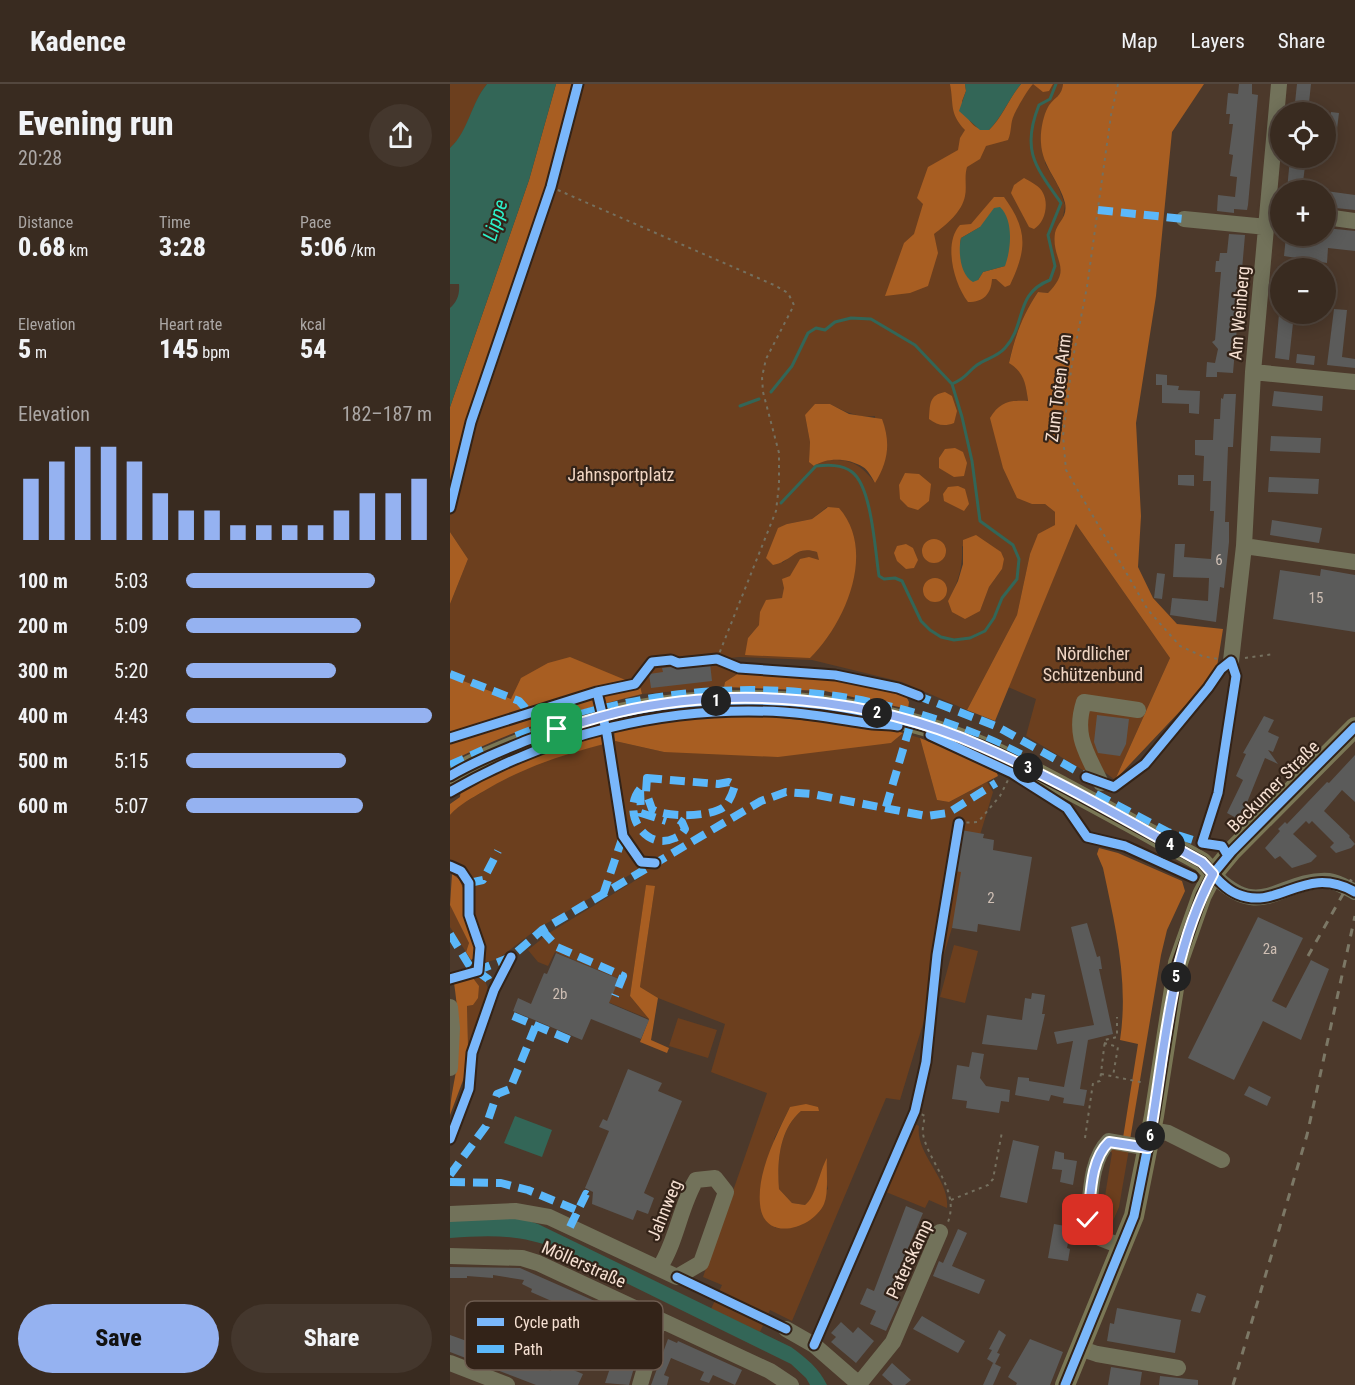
<!DOCTYPE html>
<html lang="en">
<head>
<meta charset="utf-8">
<style>
  :root { --surface:#392b20; --page:#44372d; --text:#f1f3f6; --muted:#aba7a5; --line:#53473e; --accent:#95b2f1 }
  body { margin:0; font-family:"Roboto Condensed",sans-serif; background:var(--page); color:var(--text); height:100vh; display:flex; flex-direction:column; font-size:22px; white-space:nowrap }
  * { box-sizing:border-box; margin:0 }
  p { font-size:20px; color:var(--muted) }
  .icon { flex:none; width:33px; height:33px; fill:none; stroke:currentColor; stroke-width:2; stroke-linecap:round; stroke-linejoin:round }
  .map { position:relative; flex:1; overflow:hidden }
  .panel { display:flex; flex-direction:column; background:var(--surface); width:450px }
  .panel>* { flex:none }
  .buttons { position:absolute; left:820px; top:18px; display:grid; gap:12px }
  .buttons a { display:grid; place-items:center; width:66px; height:66px; border-radius:50%; background:var(--surface); box-shadow:0 3px 15px #0003,0 0 0 2px var(--line); font-size:30px }
  .pin { position:absolute; display:grid; place-items:center; width:51px; height:51px; color:#fff; margin:-26px; border-radius:12px; box-shadow:0 3px 9px #0006 }
  .km { position:absolute; width:30px; height:30px; margin:-15px; border-radius:50%; background:#222; color:#fff; font-size:16px; line-height:30px; text-align:center }
  .round { display:grid; place-items:center; flex:none; width:63px; height:63px; border-radius:32px; background:var(--page) }
  .summary { display:flex; align-items:center; justify-content:space-between; height:102px; padding:0 18px }
  h1 { font-size:33px; font-weight:800; line-height:45px }
  .stats { display:grid; grid-template-columns:repeat(3,1fr); gap:9px; height:102px; padding:6px 18px }
  .stats div { display:grid; align-content:center }
  .stats b { font-size:26px; font-weight:800 }
  .stats small { font-size:16px; font-weight:400 }
  .stats p { font-size:16px }
  .chart { height:168px; padding:12px 18px }
  .chart p { display:flex; justify-content:space-between }
  .chart svg { width:100%; height:108px; margin-top:6px; stroke:var(--accent); stroke-width:6 }
  .action { display:flex; gap:12px; margin-top:auto; padding:12px 18px }
  .action a { flex:1; height:69px; border-radius:36px; background:var(--accent); color:#111; font-size:24px; font-weight:800; line-height:69px; text-align:center }
  .action a+a { background:var(--page); color:var(--text) }
  ul { padding:0 18px; list-style:none; font-size:20px }
  li { display:grid; grid-template-columns:96px 72px 1fr; align-items:center; height:45px }
  li i { height:15px; border-radius:8px; background:var(--accent) }
  header { display:flex; align-items:center; gap:36px; box-sizing:border-box; height:84px; padding:0 30px; background:var(--surface); border-bottom:2px solid var(--line) }
  header strong { font-size:28px }
  nav { display:flex; gap:33px; margin-inline-start:auto; font-size:21px }
  main { display:flex; flex:1; min-height:0 }
  .map>svg:first-child { display:block }
  .green { fill:#6c3f1e; fill-rule:evenodd }
  .forest { fill:#a85e22; fill-rule:evenodd }
  .water { fill:#336657 }
  .lines { fill:none; stroke-linecap:round; stroke-linejoin:round }
  .stream { stroke:#336657; stroke-width:3 }
  .building { fill:#5b5b5a }
  .path { stroke:#75705f; stroke-width:2; stroke-dasharray:3 4.5; stroke-linecap:butt }
  .minor { stroke:#72725a; stroke-width:16 }
  .major { stroke:#7a7755; stroke-width:20 }
  .rail { stroke:#7c7866; stroke-width:3; stroke-dasharray:8 8; stroke-linecap:butt }
  .quiet { stroke:#5cb8fa; stroke-width:8; stroke-dasharray:15 8; stroke-linecap:butt }
  .cycleway-casing { stroke:#332318; stroke-width:13 }
  .cycleway { stroke:#7ab7fb; stroke-width:9 }
  .route-casing { stroke:#fff; stroke-width:12 }
  .route { stroke:#95b2f1; stroke-width:8 }
  .labels { text-anchor:middle; dominant-baseline:central; stroke-width:4.5; stroke-linejoin:round; paint-order:stroke }
  .number-label { font-size:15px; fill:#cfbfb4 }
  .street-label { font-size:18px; fill:#f6e0d2; stroke:#332318 }
  .park-label { font-size:18px; fill:#efd4c2; stroke:#332318 }
  .water-label { font-size:20px; font-style:italic; fill:#2cf0c9; stroke:#332318 }
  .key { fill:#332318; stroke:#6e5c50; stroke-width:1.5 }
  .key-label { font-size:16px; fill:#f6e0d2 }
</style>
</head>
<body>
<header>
<strong>Kadence</strong>
<nav><a>Map</a><a>Layers</a><a>Share</a></nav>
</header>
<main>
<section class="panel">
<div class="summary"><div><h1>Evening run</h1><p>20:28</p></div><a class="round"><svg class="icon" aria-label="share" viewBox="0 0 24 24"><path d="M12 15V3M7 8l5-5 5 5M5 13v7h14v-7"/></svg></a></div>
<div class="stats">
<div><p>Distance</p><b>0.68<small> km</small></b></div>
<div><p>Time</p><b>3:28</b></div>
<div><p>Pace</p><b>5:06<small> /km</small></b></div>
</div>
<div class="stats">
<div><p>Elevation</p><b>5<small> m</small></b></div>
<div><p>Heart rate</p><b>145<small> bpm</small></b></div>
<div><p>kcal</p><b>54</b></div>
</div>
<div class="chart"><p><span>Elevation</span>182–187 m</p>
<svg viewBox="0 0 160 44" preserveAspectRatio="none"><path d="M5 44V19M15 44V12M25 44V6M35 44V6M45 44V12M55 44V25M65 44V32M75 44V32M85 44V38M95 44V38M105 44V38M115 44V38M125 44V32M135 44V25M145 44V25M155 44V19"/></svg>
</div>
<ul>
<li><b>100 m</b>5:03<i style="width:77%"></i></li>
<li><b>200 m</b>5:09<i style="width:71%"></i></li>
<li><b>300 m</b>5:20<i style="width:61%"></i></li>
<li><b>400 m</b>4:43<i style="width:100%"></i></li>
<li><b>500 m</b>5:15<i style="width:65%"></i></li>
<li><b>600 m</b>5:07<i style="width:72%"></i></li>
</ul>
<div class="action"><a>Save</a><a>Share</a></div>
</section>
<div class="map">
<svg width="905" height="1301" viewBox="0 0 905 1301">
  <rect width="100%" height="100%" fill="#4c392b"/>
  <path class="green" d="M0 0H37C21 19 19 48 0 64Z
    M128 0H613L611 9 598 23 595 79 608 102 615 121 607 170 612 182 609 198 598 209 588 208C573 230 565 252 559 278L571 286 577 304 582 420H595L605 428V441L580 470 567 531 517 626 452 598 362 576 290 573 268 575 289 584V589L275 598 274 603 192 610 190 602 62 615 0 592V520L18 475 0 448V424L6 396 37 287 101 103ZM380 320C395 328 408 334 425 332V399C405 372 391 375 359 378L360 358 355 331ZM377 423 360 574 298 554 332 514 350 476H370L367 468C352 463 345 469 332 479L337 440 362 435ZM512 462 552 485 539 503 530 527 498 517C508 498 513 484 512 462Z
    M626 440 720 574 665 696 648 683 636 688 576 652 586 615 558 603Z
    M453 649 470 654 487 716 499 718 537 698 543 708 450 1016 436 1014 342 1237 320 1226 310 1248 261 1225 272 1201 253 1193 317 1009 261 988 275 940 208 914 190 903 205 802H196L180 912 199 935 158 918 169 895 105 868 98 882 88 878 78 866 99 849 191 793 188 786 87 845 48 875 37 878 25 873V855L17 841 12 827 14 806 9 795 0 789V731L7 723 59 692 106 672 165 657 214 668 441 659ZM340 1023 351 1027C329 1046 327 1078 329 1105L342 1119 355 1121C367 1112 368 1090 377 1076L375 1093 378 1105 325 1144 324 1055Z
    M0 821 19 859 16 868 0 843Z
    M504 861 528 867 515 919 490 913Z
    M28 893 35 897 39 907 18 961 17 922 23 921 29 902 23 894Z
    M228 934 267 946 258 974 219 962Z
    M465 1040 469 1042C465 1070 500 1095 497 1124L479 1116 475 1124 436 1108Z
    M656 1062 679 1065 669 1123 660 1144C652 1140 644 1135 644 1124L654 1118 662 1069Z"/>
  <path class="forest" d="M106 0H128L126 13C90 152 32 284 0 424V323L79 96Z
    M500 0H515L516 7 512 17C517 33 520 46 539 46 552 34 559 14 571 0H603L599 7 593 8 583 0C578 5 567 24 564 31 560 39 562 47 558 56L536 62 530 75 517 83C514 93 517 103 515 112 512 128 496 141 484 150L488 169 478 202 460 209 435 212 454 159 464 150 473 120 467 114 478 83 508 66 510 54 515 46C499 29 504 21 500 0Z
    M613 0H754L722 48 706 212 686 339 691 432 688 483 703 514 727 540 773 545 766 589 665 696 720 574 626 440 545 637 517 626 567 531 580 470 588 450 605 441V428L595 420H582L567 414 553 384 540 334C550 318 559 316 578 317 576 300 574 288 559 279 565 252 573 230 588 208L598 209C624 183 601 177 605 149 607 138 618 134 615 119 610 98 592 82 591 59 590 48 593 32 598 23 605 12 611 14 613 0Z
    M574 94C581 98 590 102 593 109 599 120 595 139 584 145L579 143 561 109 564 101Z
    M544 113H554C578 146 577 165 560 201L555 203 546 195H542C541 210 534 218 518 218 504 200 493 159 510 141L521 140ZM530 143 555 182 533 188 528 196C520 183 507 170 511 154Z
    M495 308 502 312 507 327 504 339C494 343 487 341 479 335 480 320 479 311 495 308Z
    M365 320H380L399 330 432 335C441 359 438 378 425 399 422 394 418 386 413 383 399 374 377 373 364 382L359 378 360 358 355 331Z
    M505 364 513 368 517 379 514 392 504 393 489 384V374L495 365Z
    M455 389 469 390 481 400 479 417 468 426 458 423 450 415 449 401Z
    M508 402 515 405 519 420 514 427 494 417 493 410 498 403Z
    M378 423 389 424C427 467 395 540 360 574L295 571 298 554 309 541 310 528 316 516 332 514 334 504 332 495 340 492 350 475 359 473 369 476 367 468C345 461 343 477 323 481L316 474 328 444 337 440 362 435Z
    M0 448 18 475 0 520Z
    M526 451 551 468 554 475 552 485 539 503 530 527 515 535 502 528 498 517 508 497 513 480V456Z
    M472 467a12 12 0 1 1 24 0a12 12 0 1 1-24 0Z
    M456 460 463 464 468 476 464 484 456 485 447 477 444 469 447 462Z
    M473 506a12 12 0 1 1 24 0a12 12 0 1 1-24 0Z
    M120 573 190 602 192 610C126 626 60 646 0 678V592L61 615 71 594 98 579Z
    M289 589 384 594 448 609 456 612 459 618 458 625 375 607 274 603 275 598Z
    M299 631 437 644 453 649 441 659 328 673 214 668 165 657 164 646C208 636 254 634 299 631Z
    M151 649 154 660C111 671 72 684 34 707 22 714 10 720 0 731V720L10 713 11 705C56 680 102 662 151 649Z
    M470 654 545 684 548 692 499 718 487 716Z
    M649 764 668 769 732 797 735 807 717 846 711 871 680 1056 673 1054 688 960 670 956C679 897 665 841 653 784L647 770Z
    M2 790 9 795 14 806 13 827 17 841 25 855V873L21 876 16 868 19 859 0 821Z
    M196 801 205 802 190 903 208 914 201 956 219 964 217 969 190 958 199 935 180 912Z
    M23 894 29 902 28 914 23 921 17 922 18 961 15 991 0 1031C0 1013 5 997 7 980 10 953 8 926 4 899Z
    M356 1020 368 1023 369 1027H351C329 1046 327 1078 329 1105L342 1119 355 1121C366 1113 369 1088 377 1074 376 1088 379 1108 374 1120 362 1146 313 1159 310 1120 307 1088 326 1052 340 1023Z"/>
  <path class="water" d="M37 0H106L79 96 0 323V224C7 218 10 210 9 200H0V64C18 48 21 19 37 0Z
    M515 0H571C559 14 552 33 539 46H530L509 27 516 7Z
    M550 123C564 136 561 166 555 182L533 188 528 196 523 198C510 191 508 167 511 154L530 143 544 124Z
    M65 1032 102 1046 92 1073 54 1059Z
    M64 1132 88 1140 341 1263C356 1274 369 1284 377 1301H360L356 1294 341 1280 107 1165C69 1150 40 1151 0 1154V1135Z"/>
  <g class="lines">
    <path class="stream" d="M502 300C518 293 516 289 527 281 537 274 547 273 555 264 577 240 564 210 600 196L605 182 598 151 611 119C585 82 571 66 589 21L600 15 606 0
      M321 308 342 282 358 249 366 244 375 246 385 238 401 234 421 235 465 261 502 300 512 333 522 377 530 437 563 461 569 475 567 495 552 514 544 534 535 547 520 554 504 556 491 553 480 546 471 537 452 497 445 494 434 495 429 492C425 467 422 403 402 388 392 380 377 381 366 382L331 419
      M290 322 309 315"/>
  </g>
  <path class="building" d="M789 0H802V10L808 11 798 121 797 126 784 125V129L767 127 768 111 785 113 787 93 780 92 783 71 779 70 783 40H779L780 30H776L778 9 788 10Z
    M847 0H861L858 28H844Z
    M881 28 889 29 886 53 877 52Z
    M840 74H856L852 106H837Z
    M876 107 905 111V126L876 123Z
    M876 144 905 147V167L878 164 877 179 834 172 836 152H876Z
    M779 150 795 151 783 289 767 288V293H756L757 278 765 279 768 265 762 258 765 256 771 188H765L766 177H769L770 169H777Z
    M884 225 897 226 892 273 905 275V284L877 281Z
    M829 230H844L839 276 825 274Z
    M847 270 865 272 864 281 846 279Z
    M706 290 717 291V301L729 302 728 306 750 307 749 330 739 329V320L712 319V301H706Z
    M824 307 873 312 872 327 822 322Z
    M774 310H786L783 363H778L775 438H779V458L774 504 770 503 766 538 720 531 722 514 758 517 759 494 723 493 725 460H735L734 473 761 475 764 427H760L761 397H753L754 372 745 371V356H763L764 335H770L771 314 773 315Z
    M821 352 871 354 870 369 820 367Z
    M728 391H744V402L728 401Z
    M819 393 869 395 868 410 818 408Z
    M822 436 872 444 869 459 820 451Z
    M871 485 905 491V548L823 535 830 486 870 492Z
    M707 489 715 490 712 515 704 514Z
    M260 579 262 597 201 604 199 590 213 588 212 584Z
    M647 631 679 635 676 660 670 672 648 669 644 658Z
    M814 632 824 636 818 648 829 653 823 668 818 666 828 680 815 674 790 736 777 729 793 696 786 692 796 670 793 669Z
    M905 671V718L892 706 874 727 900 752 899 753 905 760 901 764 886 769 880 763 884 759 862 737 859 740 856 737 843 750 867 772 861 778 842 784 830 772 825 775 815 764 830 747 828 745 835 738 837 740 877 698 879 699Z
    M511 746 534 750 533 754 544 756 543 766 582 773 570 847 528 840 527 848 502 844 511 788 504 787Z
    M808 833 853 854 822 917 836 924 861 876 879 885 851 956 813 937 784 996 738 974Z
    M637 839 647 873 650 872 652 885H649L663 950 638 956 630 1005 637 1006 634 1022 613 1019 614 1014 601 1011 599 1017 565 1011 568 993 579 994V997L614 1003 623 957 607 960 604 948 644 941 621 843Z
    M106 869 169 895 159 919 199 936 191 955 141 935 132 956 63 927 68 914 81 920 94 889 97 890Z
    M582 909 595 911 592 930H595L587 966 532 960 537 931 572 936 575 914 581 915Z
    M522 968 534 970 530 994 536 1002 560 1006 559 1018 551 1017 549 1029 516 1024 517 1017 502 1015 507 981 519 983Z
    M178 985 212 999 208 1007 232 1017 194 1109 204 1114 198 1130 187 1126 183 1136 142 1120 143 1108 135 1104 159 1047 149 1043 153 1035 157 1037Z
    M799 1002 821 1013 817 1022 794 1011Z
    M563 1056 589 1062 577 1119 550 1113Z
    M605 1067 614 1069V1075L627 1077 623 1101 610 1098 612 1086 602 1085Z
    M456 1122 473 1129 438 1211 450 1216 436 1247 420 1240 426 1227 410 1220 417 1204 424 1207Z
    M604 1140 621 1143 617 1164 620 1165 618 1177 598 1174Z
    M508 1145 517 1149 502 1182 535 1196 529 1210 483 1192 489 1177 493 1179Z
    M0 1183 70 1184 156 1222 151 1234 131 1224 129 1229 81 1208 82 1205 72 1200 74 1196 43 1191V1194L17 1192V1194H0Z
    M747 1209 756 1212 750 1229 741 1227Z
    M667 1224 731 1236 725 1269 657 1257 660 1239 664 1240Z
    M472 1232 515 1257 508 1269 463 1245Z
    M180 1234 196 1242 179 1301 155 1299 163 1275 154 1272 157 1263 169 1267Z
    M391 1238 403 1249 408 1243 424 1257 406 1279 381 1258 386 1253 381 1249Z
    M549 1246 556 1251 547 1269 545 1268 550 1270 545 1280 537 1275 542 1266 539 1265Z
    M0 1251 101 1287 104 1278 133 1290 128 1301H86L0 1268Z
    M218 1255 227 1259 228 1257 292 1286 285 1301 263 1291 259 1299 250 1296 254 1288 221 1274 214 1291 219 1293 217 1301H201Z
    M580 1255 613 1268 600 1301H566L567 1299 558 1293Z
    M442 1279 461 1296 455 1301H443L432 1291Z
    M543 1279 551 1283 543 1301H533Z
    M661 1283 692 1288 690 1301H658Z
    M710 1292 748 1296V1301H709Z"/>
  <g class="lines">
    <path class="path" d="M668 0 661 31 637 203 622 279 613 352 616 386 698 526 730 562 752 572 768 575
      M101 103 324 201 338 209 344 221 316 275 312 293 313 308 329 369V401L326 427 267 575
      M795 574 824 570
      M509 739 528 738 550 712 560 692
      M654 959 668 963 663 992
      M651 990 695 999
      M465 1027 475 1032C474 1037 472 1045 473 1050 479 1080 510 1106 498 1138
      M635 1054 643 999 650 997 655 956 667 953V933
      M501 1116 538 1101 543 1095 552 1048"/>
    <path class="minor" d="M876 133 905 137
      M734 135 817 143
      M803 288 905 298
      M794 462 905 478
      M781 577 794 462 803 288 829 0
      M651 699C637 669 623 652 634 618L688 626
      M763 790C811 840 830 794 879 797 888 798 897 804 905 808
      M0 923 2 944 0 984
      M701 1046 718 1049 772 1076
      M0 1130 65 1127 99 1133 227 1193 251 1179 276 1108 265 1094 246 1096C230 1123 227 1156 210 1183
      M673 1163 650 1154 638 1136C641 1111 640 1076 659 1057L698 1064
      M0 1172 72 1174 88 1179 320 1287 341 1301
      M336 1245 364 1261 410 1301
      M629 1264 647 1270 728 1284
      M0 1279 57 1301
      M409 1300 443 1258 490 1148
      M190 1301 209 1236"/>
    <path class="major" d="M0 692C25 677 51 667 78 656 224 600 382 604 527 660 556 671 584 688 612 702 659 727 706 753 752 778L763 790
      M615 1301 684 1132 704 1032 728 879 752 811 763 790 782 767 905 643"/>
    <path class="rail" d="M858 872 905 789
      M783 1301 857 1051 905 832"/>
    <path class="quiet" d="M648 126 734 135
      M0 590 69 617 79 628
      M466 611 548 643 641 695
      M66 652C234 585 420 590 582 676
      M0 681 33 666
      M197 694 268 700 279 698 285 701C283 709 279 718 274 723 261 733 215 734 202 725L196 708Z
      M190 705C171 728 195 768 225 754 230 752 232 750 235 745L232 738 229 736
      M190 706 191 729 216 737
      M646 710 718 748 752 759
      M436 723 462 635
      M19 799 33 796 48 767
      M153 811 173 752
      M92 846 107 863 173 892 165 912
      M0 850 19 881 38 895 44 906
      M26 887 61 873 92 846 311 717 336 708 362 710 476 732 498 729 546 699
      M63 932 125 958
      M0 1091 36 1042 47 1010 60 1005 86 941
      M0 1098 51 1099 78 1106 129 1127
      M120 1143 136 1110 141 1113"/>
    <defs>
      <path id="cycleway" d="M0 424 21 338 101 103 128 0
        M147 608 157 650 173 752 191 778 205 779
        M480 651 562 689 617 724 637 753 675 762 743 793
        M0 654 147 608 185 600 202 578 221 576 228 579 267 575 289 584 385 591 448 604 469 612
        M0 692C25 677 51 667 78 656 224 600 382 604 527 660 556 671 584 688 612 702 659 727 706 753 752 778 763 790 773 804 787 810 829 828 854 779 905 808
        M636 693 664 703 695 680 758 604 771 585 781 577 786 592 768 709 752 759 772 762 778 772
        M0 708C102 649 217 621 334 628 362 630 389 635 416 639 427 641 437 640 448 642
        M0 782 11 787 19 799V831L30 863 28 887 0 895
        M0 1055 19 1005 22 969 44 906 61 873
        M227 1193 336 1245
        M364 1261 465 1027 476 978 487 871 509 739
        M615 1301 684 1132 704 1032 728 879 752 811 763 790 782 767 905 643"/>
    </defs>
    <use href="#cycleway" class="cycleway-casing"/>
    <use href="#cycleway" class="cycleway"/>
  </g>
  <g class="lines">
    <defs>
      <path id="route" d="M107 645C128 640 148 633 169 628 286 601 421 613 531 662 607 695 679 738 752 778L763 790C718 874 715 971 698 1064L659 1058C640 1076 641 1111 638 1136"/>
    </defs>
    <use href="#route" class="route-casing"/>
    <use href="#route" class="route"/>
  </g>
  <g class="labels">
    <g class="number-label">
      <text x="769" y="476">6</text>
      <text x="866" y="514">15</text>
      <text x="541" y="814">2</text>
      <text x="820" y="865">2a</text>
      <text x="110" y="910">2b</text>
    </g>
    <g class="street-label">
      <text transform="translate(789 229) rotate(-85)">Am Weinberg</text>
      <text transform="translate(608 304) rotate(-83)">Zum Toten Arm</text>
      <text transform="translate(823 702) rotate(-45)">Beckumer Straße</text>
      <text transform="translate(214 1126) rotate(-68)">Jahnweg</text>
      <text transform="translate(459 1175) rotate(-65)">Paterskamp</text>
      <text transform="translate(134 1180) rotate(24)">Möllerstraße</text>
    </g>
    <g class="park-label">
      <text x="171" y="390">Jahnsportplatz</text>
      <text x="643" y="569">Nördlicher<tspan x="643" dy="21">Schützenbund</tspan></text>
    </g>
    <g class="water-label">
      <text transform="translate(45 136) rotate(-73)">Lippe</text>
    </g>
  </g>
  <rect x="15" y="1217" width="198" height="69" rx="9" class="key"/>
  <rect x="27" y="1234" width="27" height="8" fill="#7ab7fb"/>
  <rect x="27" y="1261" width="27" height="8" fill="#5cb8fa"/>
  <g class="key-label">
    <text x="64" y="1244">Cycle path</text>
    <text x="64" y="1271">Path</text>
  </g>
</svg>
<div class="buttons">
<a><svg class="icon" aria-label="locate" viewBox="0 0 24 24"><circle cx="12" cy="12" r="6"/><path d="M12 2v4M12 18v4M2 12h4M18 12h4"/></svg></a>
<a>+</a>
<a>−</a>
</div>
<div class="pin" style="left:107px;top:645px;background:#1e9e55"><svg class="icon" aria-label="arrive" viewBox="0 0 24 24"><path d="M6 21V4h12l-3 4 3 4H6"/></svg></div>
<div class="pin" style="left:638px;top:1136px;background:#d93025"><svg class="icon" aria-label="check" viewBox="0 0 24 24"><path d="M5 12l5 5 9-10"/></svg></div>
<b class="km" style="left:266px;top:617px">1</b>
<b class="km" style="left:427px;top:629px">2</b>
<b class="km" style="left:578px;top:684px">3</b>
<b class="km" style="left:720px;top:761px">4</b>
<b class="km" style="left:726px;top:893px">5</b>
<b class="km" style="left:700px;top:1052px">6</b>
</div>
</main>
</body>
</html>
